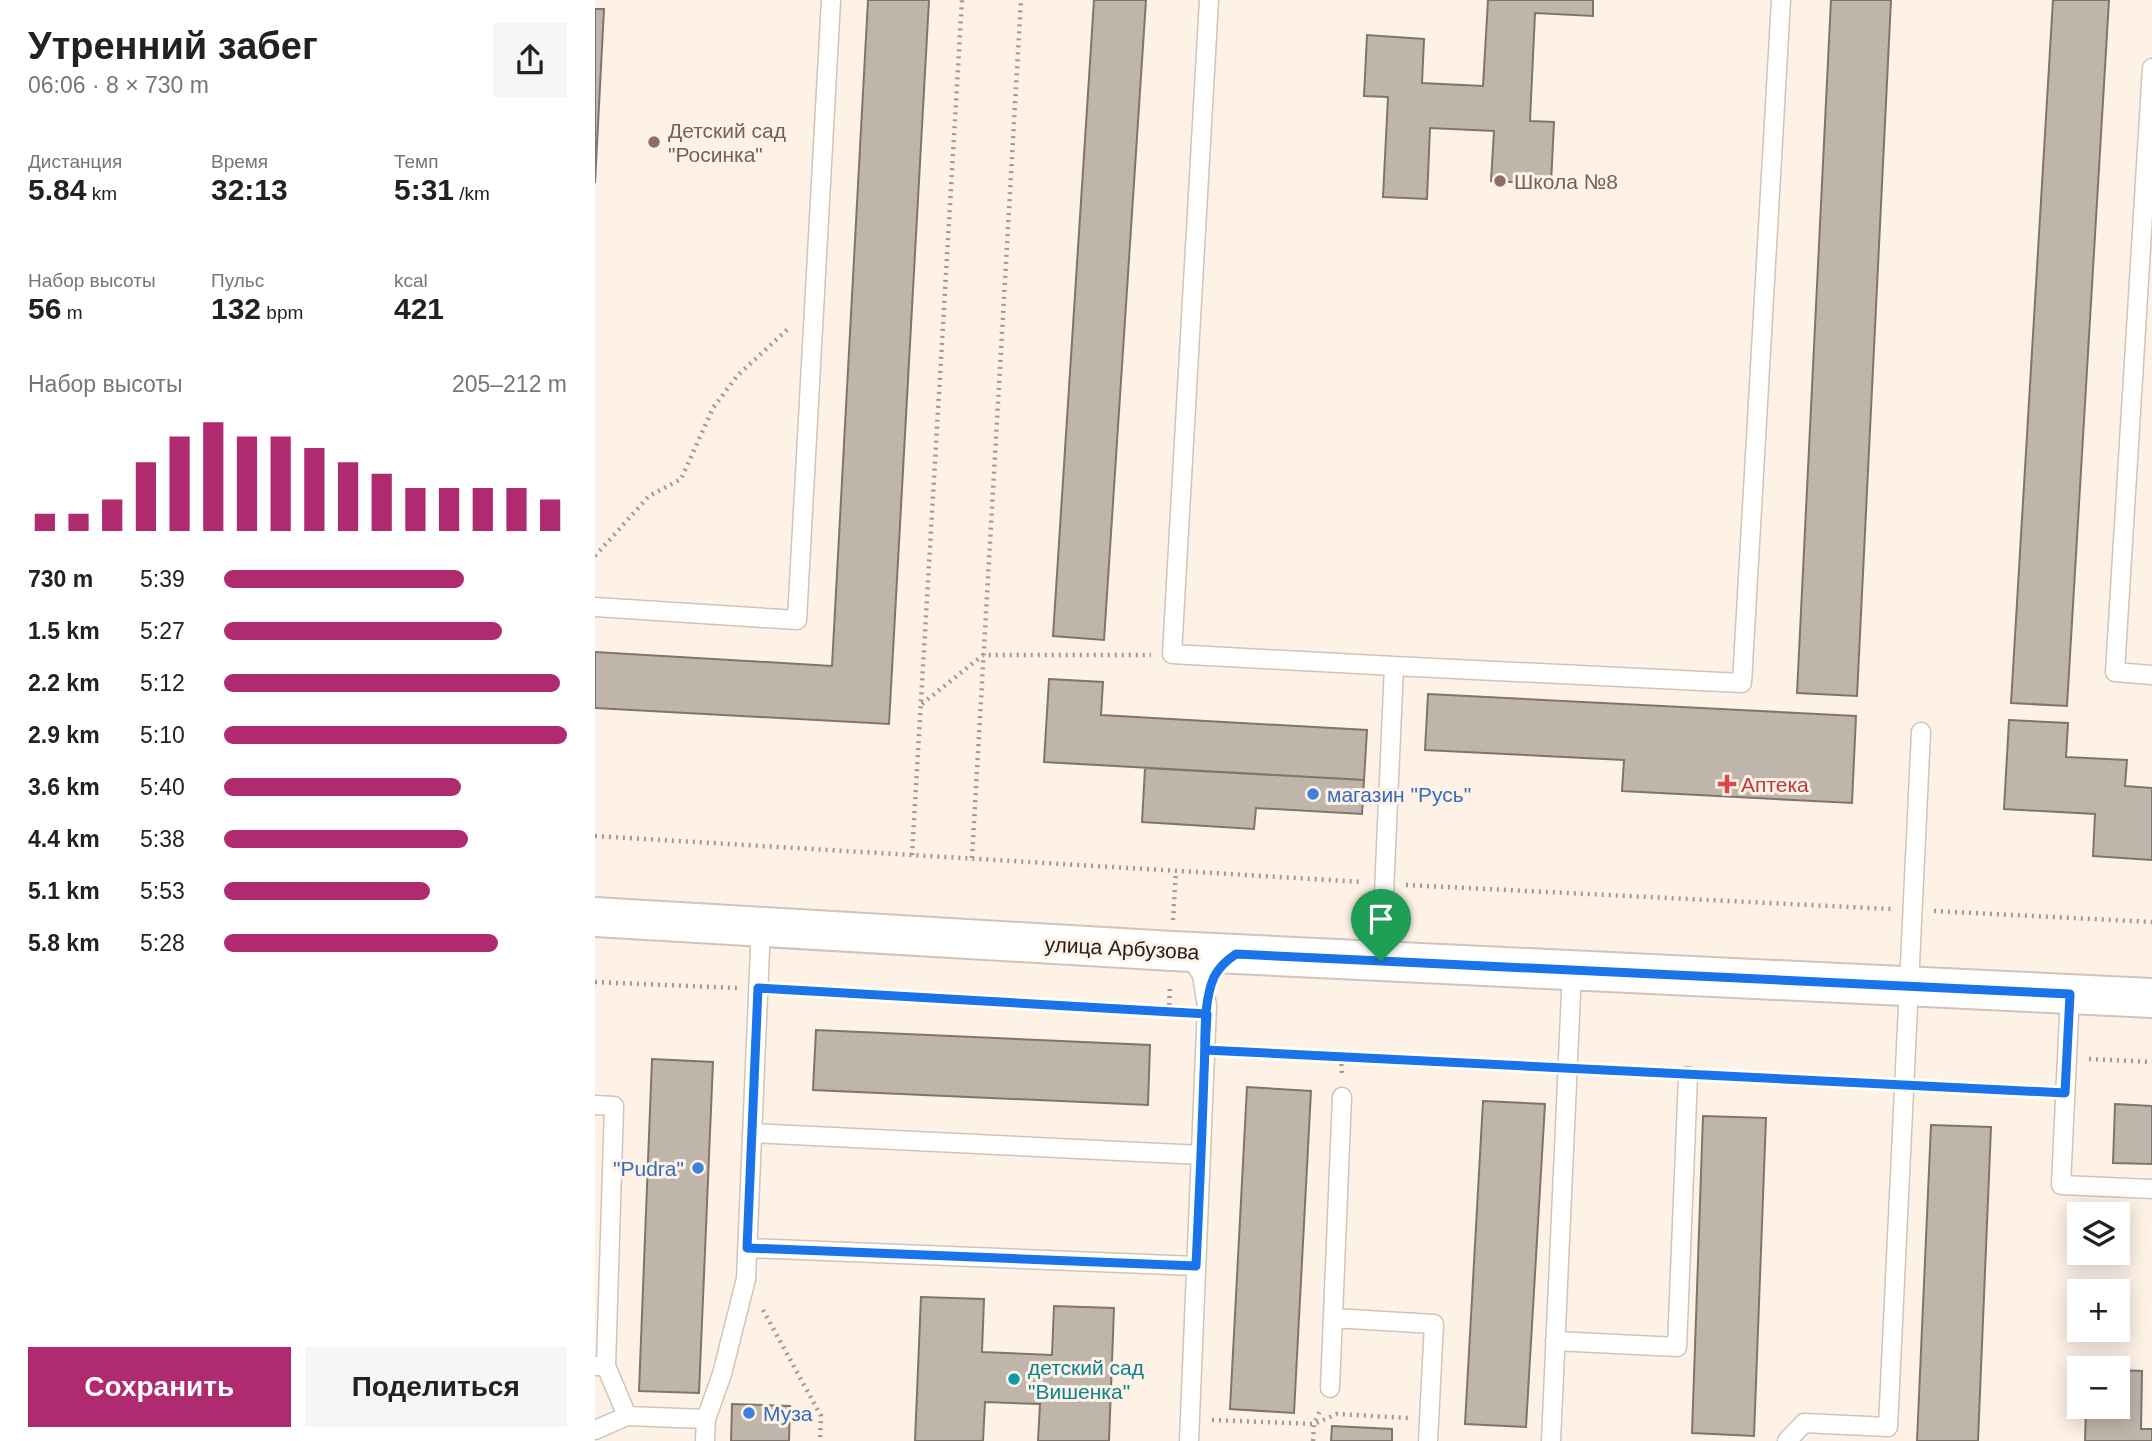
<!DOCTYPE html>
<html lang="ru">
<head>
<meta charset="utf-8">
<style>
  :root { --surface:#fff; --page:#f6f6f6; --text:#222; --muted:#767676; --accent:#b02a70 }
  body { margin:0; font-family:Arial,sans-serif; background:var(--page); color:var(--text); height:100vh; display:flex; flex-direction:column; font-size:26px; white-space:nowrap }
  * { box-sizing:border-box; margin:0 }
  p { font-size:23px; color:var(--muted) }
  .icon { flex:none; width:38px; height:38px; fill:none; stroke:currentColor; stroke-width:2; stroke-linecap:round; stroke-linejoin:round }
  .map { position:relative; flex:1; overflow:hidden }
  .panel { display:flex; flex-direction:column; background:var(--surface); width:595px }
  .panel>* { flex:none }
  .buttons { position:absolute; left:1472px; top:1202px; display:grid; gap:14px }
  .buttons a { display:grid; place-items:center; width:63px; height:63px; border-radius:0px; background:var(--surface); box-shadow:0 4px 18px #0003; font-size:35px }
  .pin { position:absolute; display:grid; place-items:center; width:60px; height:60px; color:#fff; margin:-72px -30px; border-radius:50% 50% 50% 0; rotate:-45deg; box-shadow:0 0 7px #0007 }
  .pin .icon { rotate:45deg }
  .round { display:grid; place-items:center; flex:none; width:74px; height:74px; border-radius:0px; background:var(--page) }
  .headline { display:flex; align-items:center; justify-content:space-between; height:119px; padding:0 28px }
  h1 { font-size:38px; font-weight:600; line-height:52px }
  .stats { display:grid; grid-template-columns:repeat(3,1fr); gap:10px; height:119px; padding:7px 28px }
  .stats div { display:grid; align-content:center }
  .stats b { font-size:30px; font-weight:600 }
  .stats small { font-size:19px; font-weight:400 }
  .stats p { font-size:19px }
  .chart { height:196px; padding:14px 28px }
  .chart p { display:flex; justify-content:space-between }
  .chart svg { width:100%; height:126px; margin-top:7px; stroke:var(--accent); stroke-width:6 }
  .button { display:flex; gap:14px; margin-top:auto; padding:14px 28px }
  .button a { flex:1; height:80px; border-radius:0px; background:var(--accent); color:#fff; font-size:28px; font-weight:600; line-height:80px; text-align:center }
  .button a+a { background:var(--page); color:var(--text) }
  ul { padding:0 28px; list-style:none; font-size:23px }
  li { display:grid; grid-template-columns:112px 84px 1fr; align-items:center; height:52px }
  li i { height:18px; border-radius:9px; background:var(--accent) }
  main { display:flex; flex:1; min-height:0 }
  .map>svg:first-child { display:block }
  .building { fill:#c0b5ab; stroke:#7f756c; stroke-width:2 }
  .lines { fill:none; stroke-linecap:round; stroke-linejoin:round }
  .service-casing { stroke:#d0c4ba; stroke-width:21 }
  .tertiary-casing { stroke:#d0c4ba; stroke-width:42 }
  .path { stroke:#a19991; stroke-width:4.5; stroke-dasharray:2 5; stroke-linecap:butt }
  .service { stroke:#fff; stroke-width:18 }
  .tertiary { stroke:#fff; stroke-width:38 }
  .route-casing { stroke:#fff; stroke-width:14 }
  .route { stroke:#1a73e8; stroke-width:9 }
  .education-dot { fill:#8d6e63; stroke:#fef2e7; stroke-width:2.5 }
  .health-dot { fill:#e0444e; stroke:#fef2e7; stroke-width:2.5 }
  .shop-dot { fill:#3f7fe0; stroke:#fef2e7; stroke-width:2.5 }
  .culture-dot { fill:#0f9aa8; stroke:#fef2e7; stroke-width:2.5 }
  .labels { text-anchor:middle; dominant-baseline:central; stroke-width:6; stroke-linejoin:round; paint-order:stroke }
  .education-label { font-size:21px; fill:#785e54; stroke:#fef2e7; text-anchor:start }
  .health-label { font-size:21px; fill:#be3a42; stroke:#fef2e7; text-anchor:start }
  .shop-label { font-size:21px; fill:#366cbe; stroke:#fef2e7; text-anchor:start }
  .street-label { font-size:21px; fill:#221e1a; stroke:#fef2e7 }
  .culture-label { font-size:21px; fill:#0d838f; stroke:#fef2e7; text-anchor:start }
</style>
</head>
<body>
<main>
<section class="panel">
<div class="headline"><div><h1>Утренний забег</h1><p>06:06 · 8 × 730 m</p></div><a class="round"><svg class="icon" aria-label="share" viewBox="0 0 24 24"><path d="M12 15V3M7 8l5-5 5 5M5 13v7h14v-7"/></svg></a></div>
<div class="stats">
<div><p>Дистанция</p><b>5.84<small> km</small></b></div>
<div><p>Время</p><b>32:13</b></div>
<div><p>Темп</p><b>5:31<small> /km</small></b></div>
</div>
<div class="stats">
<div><p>Набор высоты</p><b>56<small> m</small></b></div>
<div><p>Пульс</p><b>132<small> bpm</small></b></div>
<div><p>kcal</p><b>421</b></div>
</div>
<div class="chart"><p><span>Набор высоты</span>205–212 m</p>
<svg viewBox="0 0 160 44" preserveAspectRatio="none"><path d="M5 44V38M15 44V38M25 44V33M35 44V20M45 44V11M55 44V6M65 44V11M75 44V11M85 44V15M95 44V20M105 44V24M115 44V29M125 44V29M135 44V29M145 44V29M155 44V33"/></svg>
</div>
<ul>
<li><b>730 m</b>5:39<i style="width:70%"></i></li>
<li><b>1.5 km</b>5:27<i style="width:81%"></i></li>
<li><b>2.2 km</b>5:12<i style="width:98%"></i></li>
<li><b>2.9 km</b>5:10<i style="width:100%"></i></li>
<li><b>3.6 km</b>5:40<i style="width:69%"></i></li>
<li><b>4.4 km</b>5:38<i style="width:71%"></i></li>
<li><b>5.1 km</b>5:53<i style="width:60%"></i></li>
<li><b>5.8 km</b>5:28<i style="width:80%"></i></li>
</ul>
<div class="button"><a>Сохранить</a><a>Поделиться</a></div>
</section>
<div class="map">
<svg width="1557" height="1441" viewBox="0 0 1557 1441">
  <rect width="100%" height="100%" fill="#fef2e7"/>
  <path class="building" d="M273 0H334L294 724 0 708V652L237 666Z
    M499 0H551L509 640 458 636Z
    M893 0H998V16L940 13 935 121 959 122 956 184 896 181 899 131 835 128 832 199 788 197 793 97 769 96 772 35 829 39 827 83 888 86Z
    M1236 0H1296L1262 696 1202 693Z
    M1458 0H1514L1472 706 1416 703Z
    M0 9H9L0 183Z
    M454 679 508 682 506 715 772 730 769 780 449 762Z
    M833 694 1261 716 1257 803 1027 791 1029 760 830 750Z
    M1414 720 1473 723 1471 757 1532 760 1530 786 1557 788V860L1498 856 1500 814 1409 809Z
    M550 768 769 780 767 814 661 808 659 829 547 822Z
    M221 1030 555 1045 553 1105 218 1090Z
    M57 1059 118 1062 104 1393 44 1391Z
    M652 1087 716 1091 699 1413 635 1409Z
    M888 1101 950 1104 931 1427 870 1424Z
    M1520 1104 1557 1106V1164L1518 1163Z
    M1108 1116 1171 1118 1159 1436 1097 1433Z
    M1336 1125 1396 1127 1383 1441H1322Z
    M326 1297 389 1299 387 1352 457 1355 459 1306 519 1308 514 1441H443L445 1404 390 1402 388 1441H320Z
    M1522 1370 1547 1371 1546 1429H1557V1441H1490L1491 1407H1522Z
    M137 1404 195 1406 194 1441H136Z
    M737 1426 797 1429V1441H736Z"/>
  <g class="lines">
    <defs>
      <path id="service" d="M614 0 577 654 799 666 786 961
        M1557 68 1520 672 1557 675
        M0 607 202 620 236 0
        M799 666 1147 683 1186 0
        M593 953 607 975 612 1006 594 1441
        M1475 994 1466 1185 1557 1189
        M0 1105 19 1106 11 1366H0
        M157 1133 606 1155
        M152 1248 601 1266
        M738 1318 839 1324 833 1441
        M960 1341 1082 1347 1093 1076
        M11 1366 32 1416 111 1419 110 1441
        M735 1388 747 1097
        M111 1419 127 1374 151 1279 166 925
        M0 1430 32 1416
        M956 1441 977 970
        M1192 1441 1209 1423 1293 1427 1326 732"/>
      <path id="tertiary" d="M0 917 577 951 1557 998"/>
    </defs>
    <use href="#service" class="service-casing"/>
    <use href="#tertiary" class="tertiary-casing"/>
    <path class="path" d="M0 556 54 496 86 479 118 408 142 376 195 327
      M327 704 388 655H556
      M0 836 768 882
      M317 855 367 0
      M377 858 426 0
      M811 885 1296 909
      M1339 911 1557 922
      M578 920 581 871
      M0 982 143 988
      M186 990 590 1012
      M574 1012 575 984
      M632 1051 949 1068
      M746 1057 747 1074
      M1494 1059 1557 1062
      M996 1071 1071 1075
      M1115 1077 1288 1085
      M1331 1087 1448 1092
      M168 1310 226 1416 225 1441
      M617 1420 719 1424 742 1414 813 1418
      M718 1441 719 1424 726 1408"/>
    <use href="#service" class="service"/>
    <use href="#tertiary" class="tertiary"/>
  </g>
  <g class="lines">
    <defs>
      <path id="route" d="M786 961 641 954C632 960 624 967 619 977 607 1005 611 1043 609 1073 607 1138 604 1202 601 1266L152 1248 163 988 612 1014 610 1050 1470 1093 1475 994 786 961"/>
    </defs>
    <use href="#route" class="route-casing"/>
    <use href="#route" class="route"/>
  </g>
  <g class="education-dot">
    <circle cx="59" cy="142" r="7"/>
    <circle cx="905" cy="181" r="7"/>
  </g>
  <path class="health-dot" d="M1128.5 773.5h7v7h7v7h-7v7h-7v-7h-7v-7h7z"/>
  <g class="shop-dot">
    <circle cx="718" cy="794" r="7"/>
    <circle cx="103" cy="1168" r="7"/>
    <circle cx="154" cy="1413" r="7"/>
  </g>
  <circle class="culture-dot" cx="419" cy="1379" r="7"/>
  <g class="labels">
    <g class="education-label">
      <text x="73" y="130">Детский сад<tspan x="73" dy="24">"Росинка"</tspan></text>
      <text x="919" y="181">Школа №8</text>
    </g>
    <g class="health-label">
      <text x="1146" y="784">Аптека</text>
    </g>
    <g class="shop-label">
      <text x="732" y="794">магазин "Русь"</text>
      <text x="89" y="1168" text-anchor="end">"Pudra"</text>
      <text x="168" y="1413">Муза</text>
    </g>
    <g class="street-label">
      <text transform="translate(527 948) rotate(3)">улица Арбузова</text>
    </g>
    <g class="culture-label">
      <text x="433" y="1367">детский сад<tspan x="433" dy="24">"Вишенка"</tspan></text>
    </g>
  </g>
</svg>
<div class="buttons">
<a><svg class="icon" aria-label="layers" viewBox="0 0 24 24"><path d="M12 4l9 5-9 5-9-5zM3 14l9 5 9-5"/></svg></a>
<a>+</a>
<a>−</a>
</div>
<div class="pin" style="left:786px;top:961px;background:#1e9e55"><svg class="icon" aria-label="arrive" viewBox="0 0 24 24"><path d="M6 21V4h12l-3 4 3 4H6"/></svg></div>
</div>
</main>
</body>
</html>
